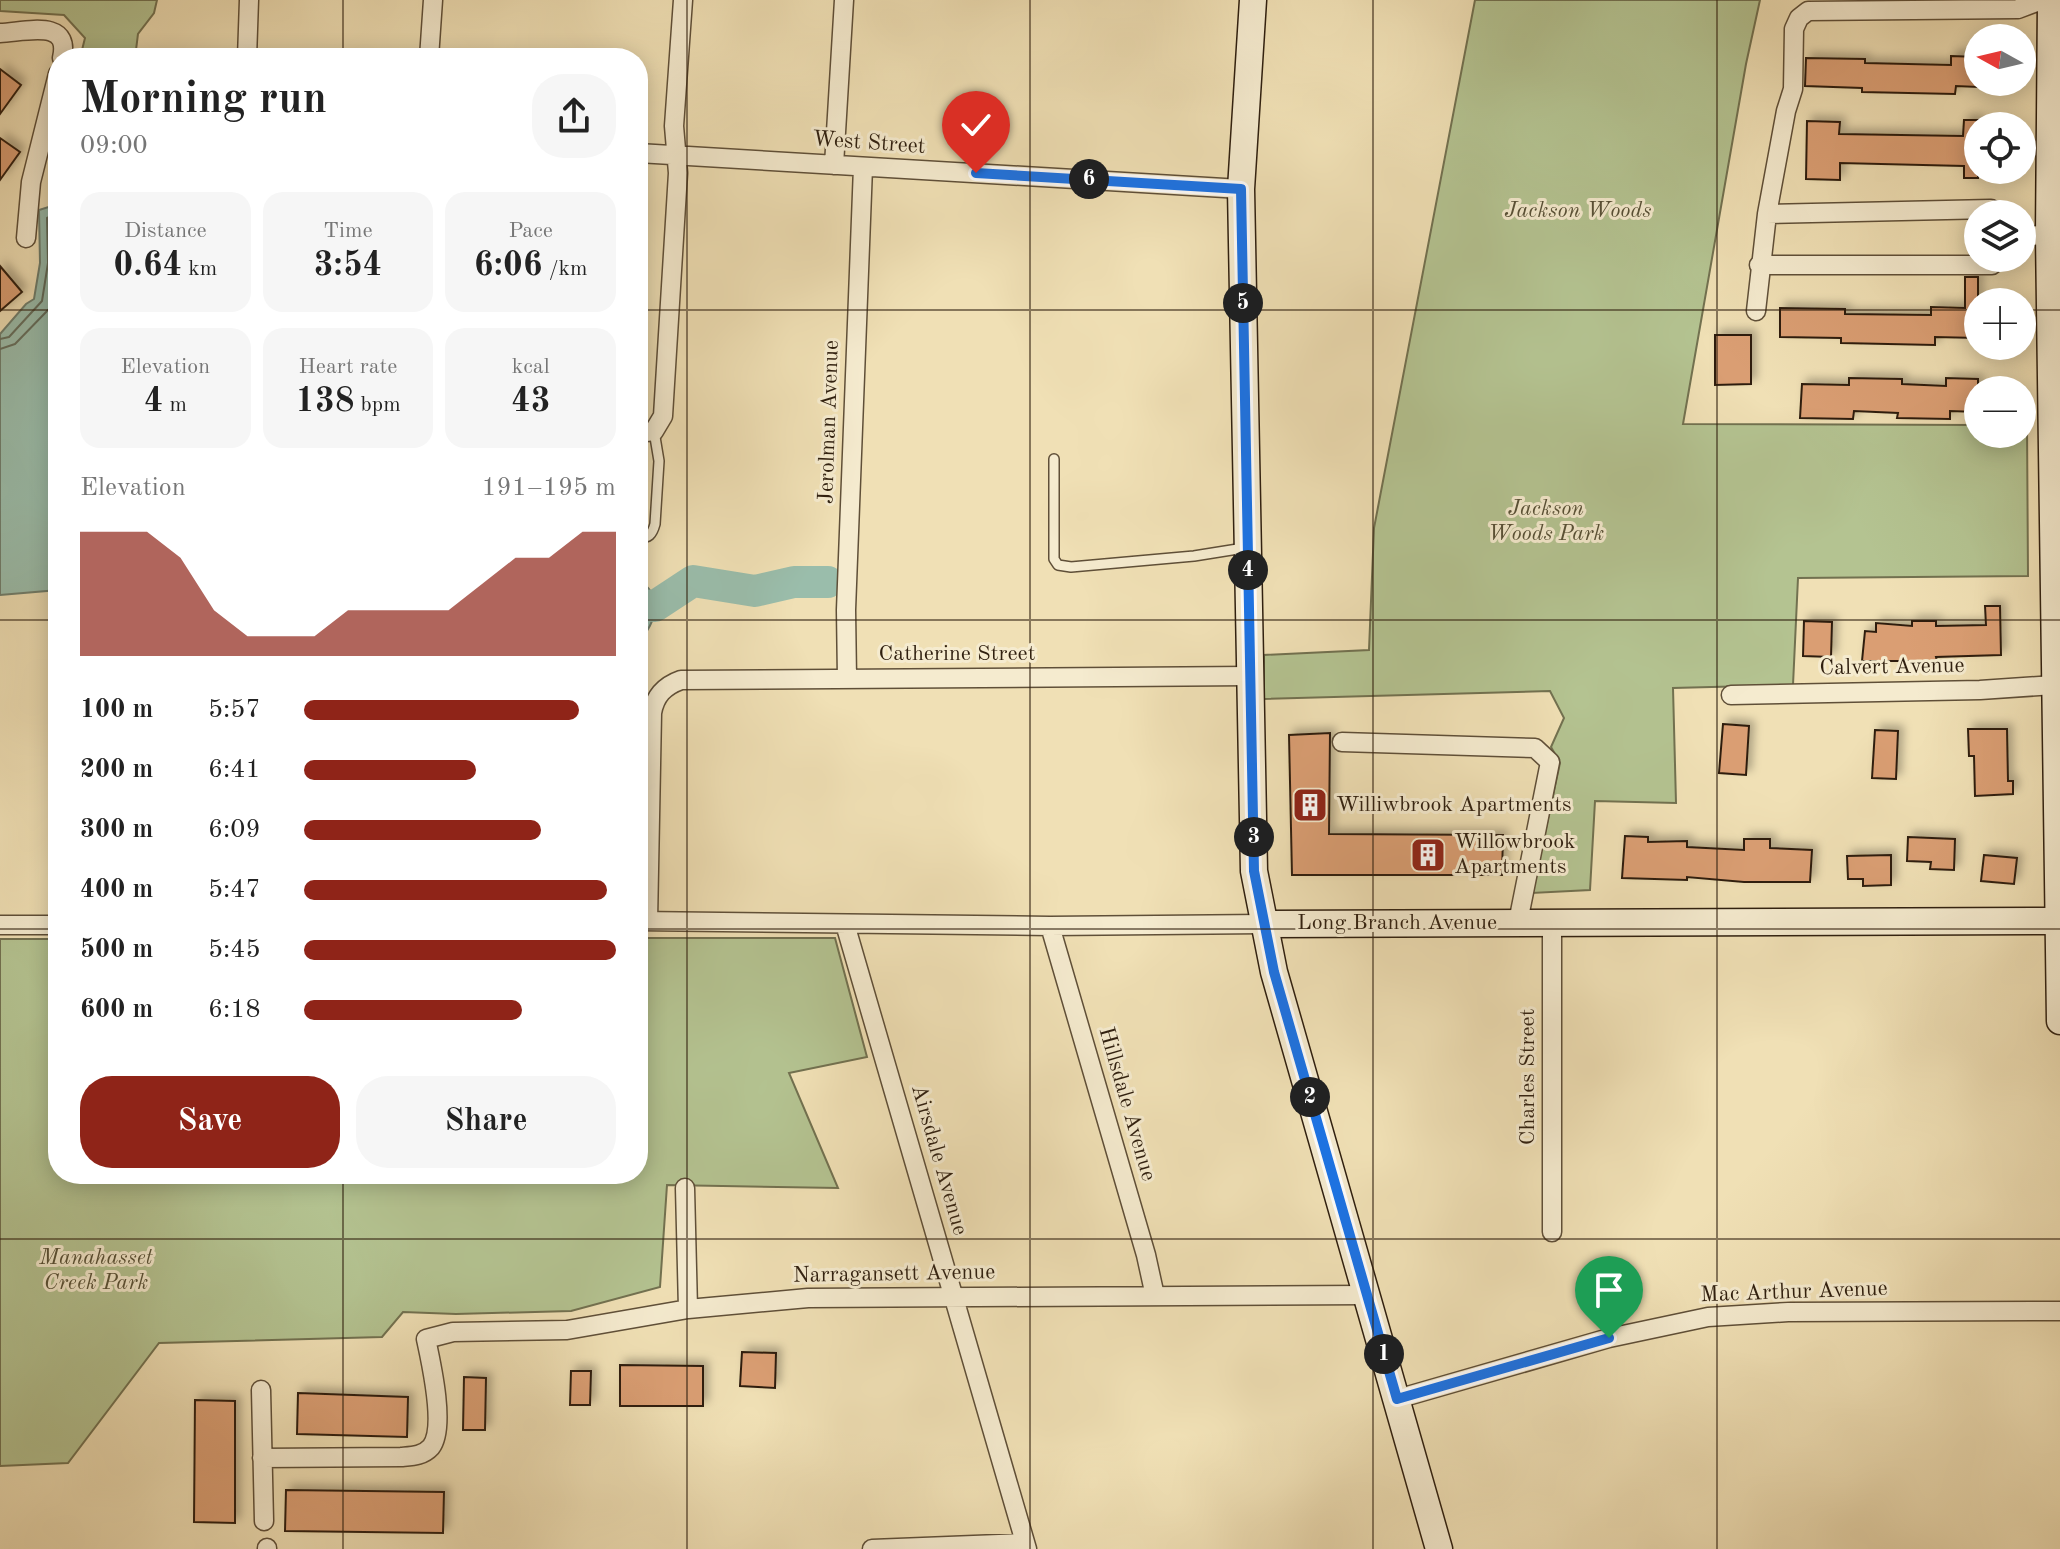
<!DOCTYPE html>
<html lang="en">
<head>
<meta charset="utf-8">
<style>
  :root { --surface:#fff; --page:#f6f6f6; --text:#222; --muted:#767676; --accent:#8f2418 }
  body { margin:0; font-family:"Old Standard TT",serif; background:var(--page); color:var(--text); height:100vh; display:flex; flex-direction:column; font-size:30px; white-space:nowrap }
  * { box-sizing:border-box; margin:0 }
  p { font-size:26px; color:var(--muted) }
  .icon { flex:none; width:44px; height:44px; fill:none; stroke:currentColor; stroke-width:2; stroke-linecap:round; stroke-linejoin:round }
  .map { position:relative; flex:1; overflow:hidden }
  .panel { position:absolute; left:48px; top:48px; width:600px; height:1136px; display:flex; flex-direction:column; background:var(--surface); border-radius:32px; box-shadow:0 4px 20px #0003 }
  .panel>* { flex:none }
  .needle { width:52px; rotate:278deg }
  .buttons { position:absolute; left:1964px; top:24px; display:grid; gap:16px }
  .buttons a { display:grid; place-items:center; width:72px; height:72px; border-radius:50%; background:var(--surface); box-shadow:0 4px 20px #0003; font-size:40px }
  .pin { position:absolute; display:grid; place-items:center; width:68px; height:68px; color:#fff; margin:-82px -34px; border-radius:50% 50% 50% 0; rotate:-45deg; box-shadow:0 0 8px #0007 }
  .pin .icon { rotate:45deg }
  .km { position:absolute; width:40px; height:40px; margin:-20px; border-radius:50%; background:#222; color:#fff; font-size:22px; line-height:40px; text-align:center }
  .round { display:grid; place-items:center; flex:none; width:84px; height:84px; border-radius:32px; background:var(--page) }
  .headline { display:flex; align-items:center; justify-content:space-between; height:136px; padding:0 32px }
  h1 { font-size:44px; font-weight:800; line-height:60px }
  .figures { display:grid; grid-template-columns:repeat(3,1fr); gap:12px; height:136px; padding:8px 32px }
  .figures div { display:grid; align-content:center; border-radius:20px; background:var(--page); text-align:center }
  .figures b { font-size:34px; font-weight:800 }
  .figures small { font-size:22px; font-weight:400 }
  .figures p { font-size:22px }
  .chart { height:224px; padding:16px 32px }
  .chart p { display:flex; justify-content:space-between }
  .chart svg { width:100%; height:144px; margin-top:8px; fill:var(--accent); opacity:.7 }
  .primary-button { display:flex; gap:16px; margin-top:auto; padding:16px 32px }
  .primary-button a { flex:1; height:92px; border-radius:32px; background:var(--accent); color:#fff; font-size:32px; font-weight:800; line-height:92px; text-align:center }
  .primary-button a+a { background:var(--page); color:var(--text) }
  ul { padding:0 32px; list-style:none; font-size:26px }
  li { display:grid; grid-template-columns:128px 96px 1fr; align-items:center; height:60px }
  li i { height:20px; border-radius:10px; background:var(--accent) }
  .map>svg:first-child { display:block }
  .green { fill:#b4c391; stroke:#727150; stroke-width:2 }
  .water { fill:#9abdab; stroke:#6f7e6d; stroke-width:2 }
  .lines { fill:none; stroke-linecap:round; stroke-linejoin:round }
  .shore { stroke:#646e5d; stroke-width:2 }
  .river { stroke:#9abdab; stroke-width:32 }
  .building { fill:#da9e73; stroke:#2f1f0f; stroke-width:2; filter:url(#shadow) }
  .lane-casing { stroke:#5f4f38; stroke-width:12 }
  .street-casing { stroke:#5f4f38; stroke-width:21 }
  .secondary-casing { stroke:#2f1f0f; stroke-width:29 }
  .lane { stroke:#f5ebcf; stroke-width:9 }
  .street { stroke:#f5ebcf; stroke-width:18 }
  .secondary { stroke:#f5ebcf; stroke-width:26 }
  .route-casing { stroke:#fff; stroke-width:16 }
  .route { stroke:#1a73e8; stroke-width:10 }
  .grid { fill:none; stroke:#2f1f0f; stroke-width:2; stroke-opacity:0.55 }
  .labels { text-anchor:middle; dominant-baseline:central; stroke-width:6; stroke-linejoin:round; paint-order:stroke }
  .street-label { font-size:22px; fill:#2f1f0f; stroke:#f5ebcf }
  .park-label { font-size:22px; font-style:italic; fill:#575036; stroke:#f5ebcf }
  .poi-label { font-size:22px; fill:#2f1f0f; stroke:#f5ebcf; text-anchor:start }
</style>
</head>
<body>
<div class="map">
<svg width="2060" height="1549" viewBox="0 0 2060 1549">
  <defs>
    <filter id="shadow"><feDropShadow dx="5" dy="-5" stdDeviation="4" flood-color="#0004"/></filter>
  </defs>
  <rect width="100%" height="100%" fill="#f0e0b5"/>
  <filter id="stains"><feTurbulence type="fractalNoise" baseFrequency=".0025" numOctaves="4"/><feColorMatrix values="0 0 0 0 .2 0 0 0 0 .09 0 0 0 0 .02 0 0 0 .5 -.17"/></filter>
  <radialGradient id="worn" r=".72"><stop offset=".6" stop-color="#630" stop-opacity="0"/><stop offset="1" stop-color="#630" stop-opacity=".3"/></radialGradient>
  <path class="green" d="M0 0H157L154 13 138 34 135 58H80L85 38 64 15 0 11Z
    M1475 0H1760L1746 64 1683 424 1978 425V434H2022V425H2027L2028 576 1798 578 1793 685 1673 688 1676 803 1595 801 1590 890 1532 893 1560 763 1551 747 1564 718 1550 691 1264 699V655L1369 650 1374 528Z
    M638 938H835L867 1057 789 1073 838 1188 667 1185 660 1287 571 1311 456 1314 403 1312 382 1337 159 1343 68 1463 0 1466V939H58V1174H638Z"/>
  <path class="water" d="M58 204V590L0 595V334L26 304 34 299 40 263 39 210Z
    M638 580C662 592 658 625 638 640Z"/>
  <g class="lines">
    <path class="shore" d="M0 339 9 337 42 301 48 263 47 218 58 213
      M0 349 15 344 49 309 58 265"/>
    <path class="river" d="M638 605 655 606 693 581 755 591 794 582H828"/>
  </g>
  <path class="building" d="M1951 56 1978 57V87L1956 86 1955 94 1862 92V88L1805 86 1806 58 1865 59V63L1951 65Z
    M0 69 21 85 0 114Z
    M1964 120H1978V178H1964V166L1840 163V180L1806 179 1807 121 1840 122 1839 134 1963 136Z
    M0 138 20 152 0 180Z
    M0 266 22 292 0 311Z
    M1965 277H1978V338L1935 337V345L1841 343V338L1780 337V308L1845 309V314L1931 315V307L1965 308Z
    M1715 335H1751V384L1715 385Z
    M1849 378 1902 379V384L1946 386V378L1978 379V412L1950 411V419L1897 418 1898 413 1854 411 1853 419 1800 418 1802 384 1849 385Z
    M1985 606H2000L2001 655 1936 657 1937 661H1862L1865 631 1876 632V623L1912 626V621H1936V626L1986 625Z
    M1804 621 1832 622 1831 657 1803 656Z
    M1723 724 1749 726 1746 775 1719 773Z
    M1968 729H2007L2008 781H2013V794L1975 796 1974 756H1969Z
    M1875 730 1898 731 1896 779 1872 778Z
    M1330 733 1329 834 1503 835 1502 875H1292L1289 735Z
    M1625 836 1648 837V842L1687 841V847L1744 850V839H1770V848L1812 850 1810 882H1744L1687 877V880L1622 878Z
    M1908 837 1955 839 1954 870 1930 869 1931 862 1907 861Z
    M1891 855V885L1863 886V879H1848L1847 856Z
    M1984 855 2017 858 2014 884 1981 881Z
    M742 1352 776 1353 775 1388 740 1386Z
    M620 1365 703 1366V1406H620Z
    M571 1371H591L590 1405H570Z
    M464 1377 486 1378 485 1430H463Z
    M298 1393 408 1397 407 1437 297 1434Z
    M195 1400 235 1401V1523L194 1522Z
    M286 1490 444 1492 443 1533 285 1531Z"/>
  <g class="lines">
    <defs>
      <path id="lane" d="M1054 459V559L1058 565 1071 567 1194 556 1244 548
        M638 538C649 538 652 535 655 524L659 461 654 431"/>
      <path id="street" d="M0 33C25 32 71 18 62 58
        M247 58 249 0
        M429 58 433 0
        M638 153 1241 189
        M834 165 844 0
        M1767 214 1991 209 1992 214
        M2022 236 2049 235
        M26 238 31 182 58 74
        M1759 265H1992V258
        M1756 311 1767 214 1786 111 1793 89 1794 29 1799 18 1808 11 2018 9 2042 0
        M638 433 654 431 663 416 678 173 674 126 683 0
        M847 679 846 610 863 167
        M1731 695 1980 690 2054 685
        M1342 742 1535 748 1550 762 1518 922
        M638 921 1050 926 1264 924
        M648 921 652 713C655 696 664 686 681 680L1251 676
        M1552 922V1232
        M845 924 1027 1549
        M0 925H58
        M1050 926 1146 1255 1155 1296
        M685 1188 688 1309
        M261 1390 264 1521
        M1397 1399 1609 1338 1708 1317 1788 1312 2060 1311
        M262 1458 401 1457C412 1456 423 1456 431 1447 446 1428 431 1362 426 1339L453 1332 567 1330 688 1309 808 1298 1367 1295
        M267 1548V1549
        M872 1549 1025 1543"/>
      <path id="secondary" d="M1253 0 1241 189 1254 871 1274 972 1439 1549
        M2051 0 2049 235 2060 1021
        M1264 924 2060 921"/>
    </defs>
    <use href="#lane" class="lane-casing"/>
    <use href="#street" class="street-casing"/>
    <use href="#secondary" class="secondary-casing"/>
    <use href="#lane" class="lane"/>
    <use href="#street" class="street"/>
    <use href="#secondary" class="secondary"/>
  </g>
  <g class="lines">
    <defs>
      <path id="route" d="M976 173 1241 189 1254 871 1274 972 1397 1399 1609 1338"/>
    </defs>
    <use href="#route" class="route-casing"/>
    <use href="#route" class="route"/>
  </g>
  <path class="grid" d="M343 0V58M687 0V1549M1030 0V1549M1373 0V1549M1717 0V1549M0 310H58M638 310H1978M2022 310H2060M0 620H58M638 620H2060M0 929H58M638 929H2060M343 1174V1549M0 1239H2060"/>
  <defs>
    <symbol id="building-square" viewBox="-11 -11 22 22"><rect x="-9" y="-9" width="18" height="18" rx="4" fill="#8f2418" stroke="#f5ebcf"/><path d="M-4-6H4V6H1V3H-1V6H-4ZM-2.5-4.3h1.7v1.8h-1.7ZM.8-4.3h1.7v1.8H.8ZM-2.5-1h1.7V.8h-1.7ZM.8-1h1.7V.8H.8Z" fill="#fff"/></symbol>
  </defs>
  <g fill-rule="evenodd">
    <use href="#building-square" x="1290" y="785" width="40" height="40"/>
    <use href="#building-square" x="1408" y="835" width="40" height="40"/>
  </g>
  <g class="labels">
    <g class="street-label">
      <text transform="translate(869 143) rotate(4)">West Street</text>
      <text transform="translate(829 422) rotate(-88)">Jerolman Avenue</text>
      <text x="957" y="654">Catherine Street</text>
      <text transform="translate(1892 667) rotate(-1)">Calvert Avenue</text>
      <text x="1397" y="923">Long Branch Avenue</text>
      <text transform="translate(1528 1077) rotate(-90)">Charles Street</text>
      <text transform="translate(1127 1104) rotate(74)">Hillsdale Avenue</text>
      <text transform="translate(939 1160) rotate(74)">Airsdale Avenue</text>
      <text transform="translate(894 1274) rotate(-1)">Narragansett Avenue</text>
      <text transform="translate(1794 1292) rotate(-2)">Mac Arthur Avenue</text>
    </g>
    <g class="park-label">
      <text x="1578" y="211">Jackson Woods</text>
      <text x="1546" y="509">Jackson<tspan x="1546" dy="25">Woods Park</tspan></text>
      <text x="96" y="1258">Manahasset<tspan x="96" dy="25">Creek Park</tspan></text>
    </g>
    <g class="poi-label">
      <text x="1336" y="805">Williwbrook Apartments</text>
      <text x="1454" y="842">Willowbrook<tspan x="1454" dy="25">Apartments</tspan></text>
    </g>
  </g>
  <rect width="100%" height="100%" filter="url(#stains)"/>
  <rect width="100%" height="100%" fill="url(#worn)"/>
</svg>
<div class="buttons">
<a><svg class="needle" viewBox="-14 -14 28 28"><path d="M0-13l5 13h-10z" fill="#e53935"/><path d="M0 13l5-13h-10z" fill="#767676"/></svg></a>
<a><svg class="icon" aria-label="locate" viewBox="0 0 24 24"><circle cx="12" cy="12" r="6"/><path d="M12 2v4M12 18v4M2 12h4M18 12h4"/></svg></a>
<a><svg class="icon" aria-label="layers" viewBox="0 0 24 24"><path d="M12 4l9 5-9 5-9-5zM3 14l9 5 9-5"/></svg></a>
<a>+</a>
<a>−</a>
</div>
<div class="pin" style="left:1609px;top:1338px;background:#1e9e55"><svg class="icon" aria-label="arrive" viewBox="0 0 24 24"><path d="M6 21V4h12l-3 4 3 4H6"/></svg></div>
<div class="pin" style="left:976px;top:173px;background:#d93025"><svg class="icon" aria-label="check" viewBox="0 0 24 24"><path d="M5 12l5 5 9-10"/></svg></div>
<b class="km" style="left:1384px;top:1354px">1</b>
<b class="km" style="left:1310px;top:1097px">2</b>
<b class="km" style="left:1254px;top:837px">3</b>
<b class="km" style="left:1248px;top:570px">4</b>
<b class="km" style="left:1243px;top:303px">5</b>
<b class="km" style="left:1089px;top:179px">6</b>
<section class="panel">
<div class="headline"><div><h1>Morning run</h1><p>09:00</p></div><a class="round"><svg class="icon" aria-label="share" viewBox="0 0 24 24"><path d="M12 15V3M7 8l5-5 5 5M5 13v7h14v-7"/></svg></a></div>
<div class="figures">
<div><p>Distance</p><b>0.64<small> km</small></b></div>
<div><p>Time</p><b>3:54</b></div>
<div><p>Pace</p><b>6:06<small> /km</small></b></div>
</div>
<div class="figures">
<div><p>Elevation</p><b>4<small> m</small></b></div>
<div><p>Heart rate</p><b>138<small> bpm</small></b></div>
<div><p>kcal</p><b>43</b></div>
</div>
<div class="chart"><p><span>Elevation</span>191–195 m</p>
<svg viewBox="0 0 160 44" preserveAspectRatio="none"><path d="M0 44V6L10 6L20 6L30 14L40 30L50 38L60 38L70 38L80 30L90 30L100 30L110 30L120 22L130 14L140 14L150 6L160 6V44z"/></svg>
</div>
<ul>
<li><b>100 m</b>5:57<i style="width:88%"></i></li>
<li><b>200 m</b>6:41<i style="width:55%"></i></li>
<li><b>300 m</b>6:09<i style="width:76%"></i></li>
<li><b>400 m</b>5:47<i style="width:97%"></i></li>
<li><b>500 m</b>5:45<i style="width:100%"></i></li>
<li><b>600 m</b>6:18<i style="width:70%"></i></li>
</ul>
<div class="primary-button"><a>Save</a><a>Share</a></div>
</section>
</div>
</body>
</html>
